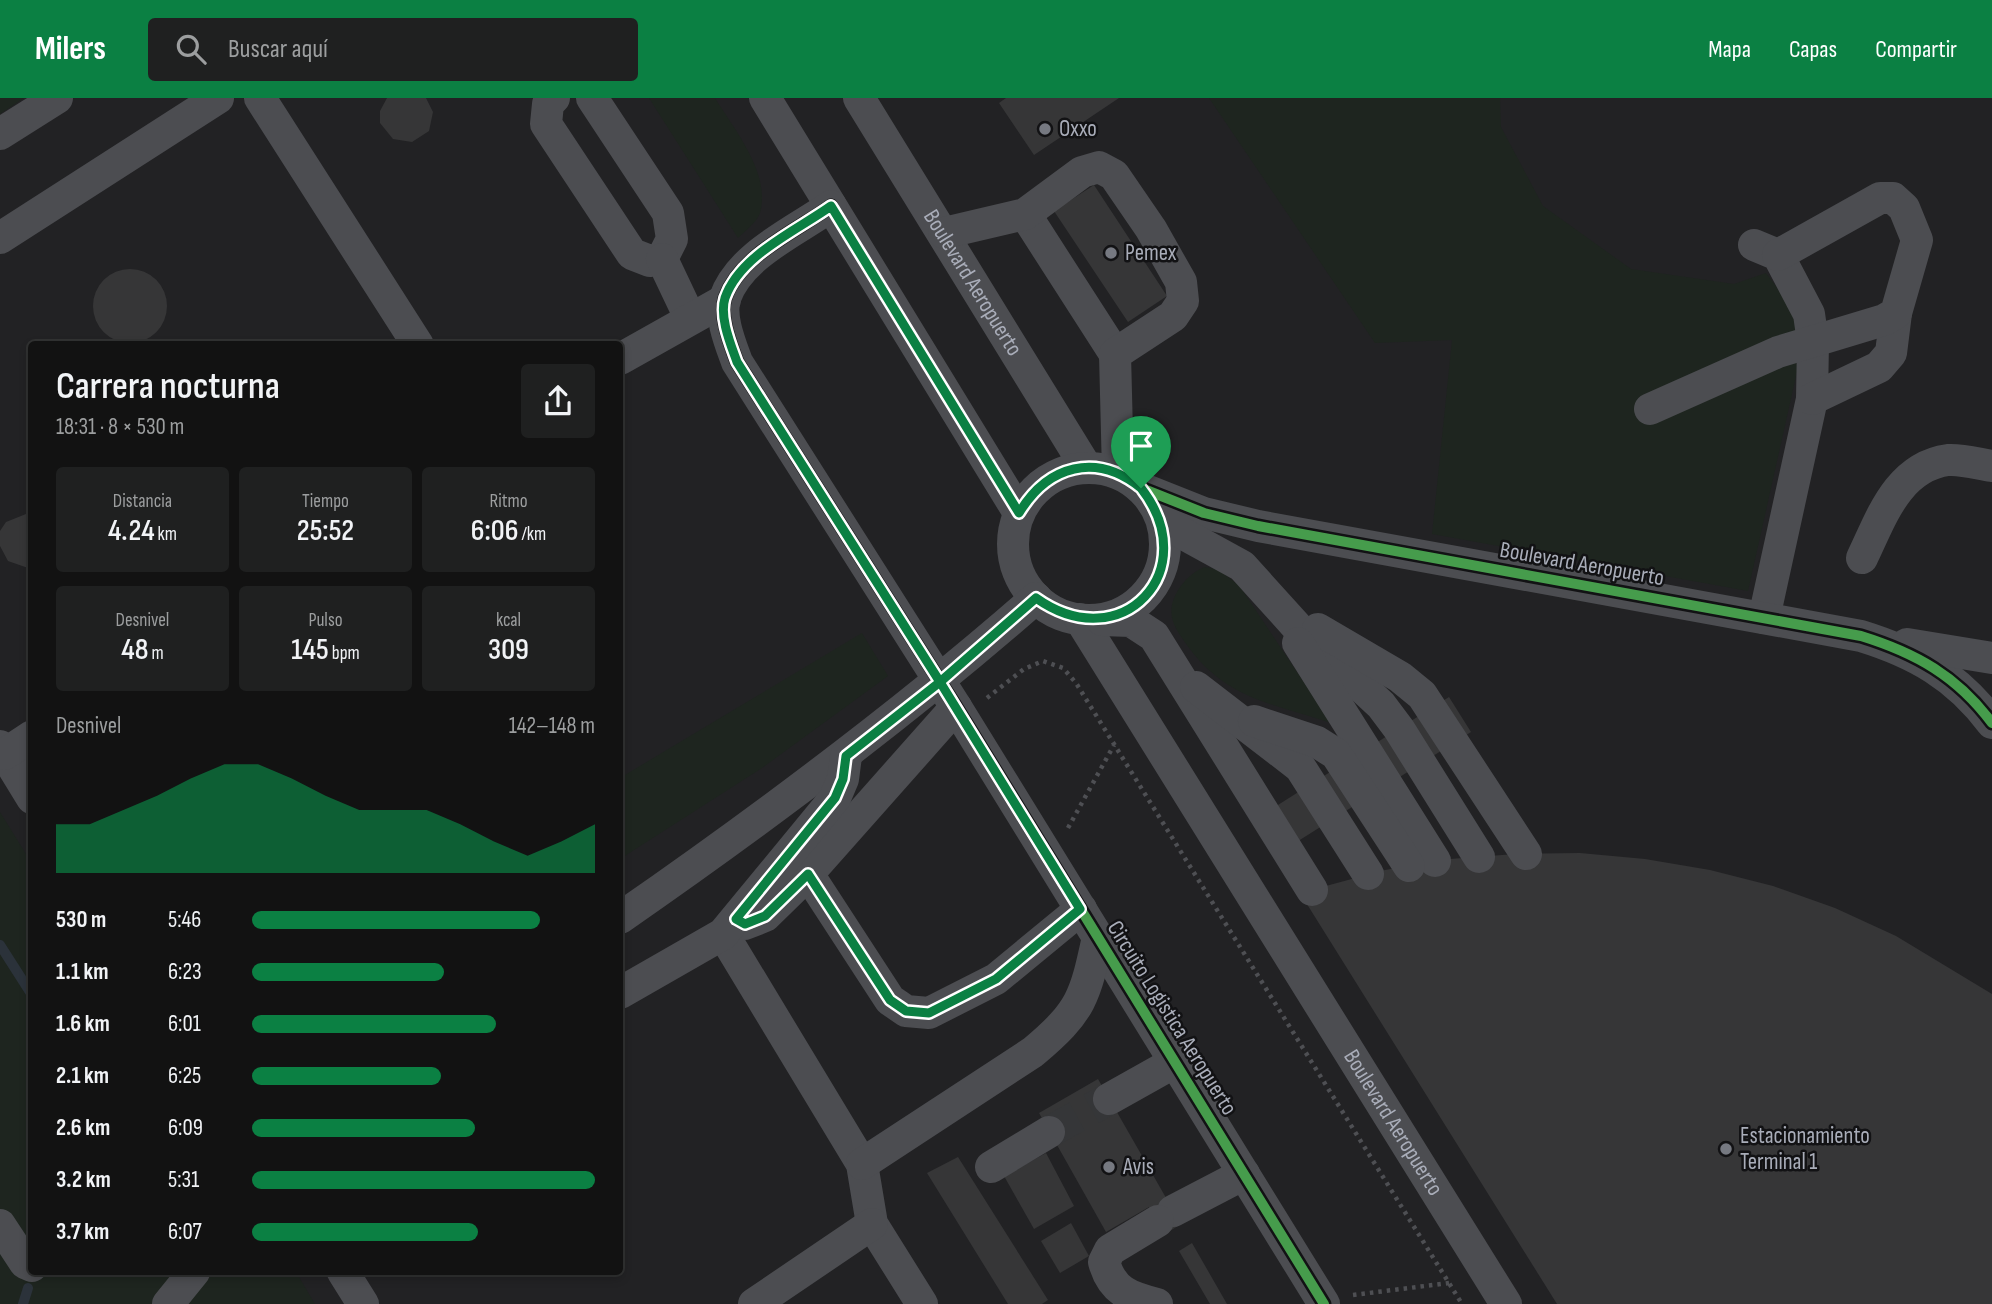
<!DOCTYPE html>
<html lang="es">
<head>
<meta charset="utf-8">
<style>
  :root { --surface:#121212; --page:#1f2020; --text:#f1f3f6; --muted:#9c9e9f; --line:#313232; --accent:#0b8043 }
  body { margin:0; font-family:"Sofia Sans Condensed",sans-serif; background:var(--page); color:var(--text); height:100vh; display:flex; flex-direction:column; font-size:26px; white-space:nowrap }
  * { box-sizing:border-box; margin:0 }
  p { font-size:23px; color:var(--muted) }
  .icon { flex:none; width:38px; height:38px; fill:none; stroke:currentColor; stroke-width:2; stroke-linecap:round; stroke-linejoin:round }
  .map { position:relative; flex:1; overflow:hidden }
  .drawer { position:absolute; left:28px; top:243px; width:595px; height:934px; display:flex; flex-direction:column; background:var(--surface); border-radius:7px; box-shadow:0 4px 10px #0003,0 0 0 2px var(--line) }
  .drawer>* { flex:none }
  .pin { position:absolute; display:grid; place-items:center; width:60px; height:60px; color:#fff; margin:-72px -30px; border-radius:50% 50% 50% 0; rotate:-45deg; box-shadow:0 0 7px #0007 }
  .pin .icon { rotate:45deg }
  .round { display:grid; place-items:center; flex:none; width:74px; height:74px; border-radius:7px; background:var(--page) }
  .overview { display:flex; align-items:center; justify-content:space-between; height:119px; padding:0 28px }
  h1 { font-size:38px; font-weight:600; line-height:52px }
  .figures { display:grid; grid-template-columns:repeat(3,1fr); gap:10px; height:119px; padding:7px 28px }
  .figures div { display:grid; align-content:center; border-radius:7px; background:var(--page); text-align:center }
  .figures b { font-size:30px; font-weight:600 }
  .figures small { font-size:19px; font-weight:400 }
  .figures p { font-size:19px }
  .chart { height:196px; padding:14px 28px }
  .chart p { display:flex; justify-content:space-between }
  .chart svg { width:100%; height:126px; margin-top:7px; fill:var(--accent); opacity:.7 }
  ul { padding:0 28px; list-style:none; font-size:23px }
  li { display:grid; grid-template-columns:112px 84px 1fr; align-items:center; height:52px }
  li i { height:18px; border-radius:9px; background:var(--accent) }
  header { display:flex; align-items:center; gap:42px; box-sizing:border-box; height:98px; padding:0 35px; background:var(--accent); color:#fff }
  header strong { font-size:33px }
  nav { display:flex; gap:38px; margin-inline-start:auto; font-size:24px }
  .search { width:490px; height:63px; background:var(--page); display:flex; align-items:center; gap:18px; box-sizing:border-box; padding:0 24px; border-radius:7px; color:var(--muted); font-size:26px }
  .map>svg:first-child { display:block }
  .built { fill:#222224; fill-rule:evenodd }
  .green { fill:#1e251f }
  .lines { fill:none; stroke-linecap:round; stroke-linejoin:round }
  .stream { stroke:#2b323a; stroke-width:10 }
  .building { fill:#363637 }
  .minor-tunnel { stroke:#353638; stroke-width:32; stroke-dasharray:32 16; stroke-linecap:butt }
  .path { stroke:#4e4f53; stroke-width:4.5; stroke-dasharray:3.5 5; stroke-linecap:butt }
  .minor { stroke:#4c4d51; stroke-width:32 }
  .cycleway-casing { stroke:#121214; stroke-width:15 }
  .cycleway { stroke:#469c4c; stroke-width:10 }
  .route-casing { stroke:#fff; stroke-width:14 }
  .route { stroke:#0b8043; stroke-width:9 }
  .poi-dot { fill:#767981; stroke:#121214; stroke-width:2.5 }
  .labels { text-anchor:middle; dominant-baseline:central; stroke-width:5; stroke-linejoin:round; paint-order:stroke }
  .poi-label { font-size:23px; fill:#a9adb9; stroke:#121214; text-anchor:start }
  .street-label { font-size:23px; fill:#a9adb9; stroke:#121214 }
</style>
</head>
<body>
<header>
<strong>Milers</strong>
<div class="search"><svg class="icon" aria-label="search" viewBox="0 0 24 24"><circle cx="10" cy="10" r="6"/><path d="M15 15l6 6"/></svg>Buscar aquí</div>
<nav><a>Mapa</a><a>Capas</a><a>Compartir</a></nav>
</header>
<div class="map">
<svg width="1992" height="1206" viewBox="0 0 1992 1206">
  <rect width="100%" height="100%" fill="#181818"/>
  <path class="built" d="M0 0H1992V1206H0ZM32 247H620V1174H32Z"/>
  <path class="green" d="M0 0H24L0 16Z
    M649 0H715C735 33 771 75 760 115 757 124 745 133 738 140Z
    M1209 0H1500L1501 29 1543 108 1631 171 1734 186 1766 175 1807 229 1748 493 1432 436 1452 242 1375 245Z
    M1205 469 1217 471 1239 487 1331 625C1268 604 1224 601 1184 543 1175 530 1168 519 1173 503 1178 488 1191 474 1205 469Z
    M862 535 888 578 762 670 620 761V680Z
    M0 714 31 764 32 1174H296L315 1206H0Z"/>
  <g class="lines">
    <path class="stream" d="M0 847 32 897
      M23 1206 28 1190"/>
  </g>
  <path class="building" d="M387 0H426L433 14 429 33 412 44 393 41 380 25V13Z
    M1006 0H1119L1034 57 999 5Z
    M1094 87 1167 198 1128 224 1054 113Z
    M93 208a37 37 0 1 1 74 0a37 37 0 1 1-74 0Z
    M26 416 32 418V468L28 470 8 463 0 448V433L6 424Z
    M1449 599 1471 634 1276 757 1254 722Z
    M1580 755 1645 761 1710 772 1773 788 1835 810 1896 838 1992 896V1206H1557L1300 795 1385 772 1450 761 1515 756Z
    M1098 981 1181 1126 1165 1136 1149 1109 1106 1134 1039 1015Z
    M1046 1055 1074 1108 1034 1131 1004 1078Z
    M958 1059 1048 1202 1042 1206H1008L927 1075Z
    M1071 1125 1089 1158 1060 1175 1041 1143Z
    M1192 1145 1227 1206H1210L1179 1153Z"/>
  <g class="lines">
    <path class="minor-tunnel" d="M1049 1034 1109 1001"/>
    <path class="path" d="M987 600 1024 571 1043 563 1063 570 1076 585 1462 1206
      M1068 730 1114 647
      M1353 1197 1449 1185"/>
    <g class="minor">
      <path d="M260 0 418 247"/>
      <path d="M554 0 548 6 546 26 632 156 650 163 662 161 672 141 668 115 592 0"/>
      <path d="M765 0 1019 415"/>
      <path id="s1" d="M859 0 1086 369"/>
      <path d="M0 36 57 0"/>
      <path d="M831 108C796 133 740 157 725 200 719 219 731 247 737 264L956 609 1324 1206"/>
      <path d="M1025 116 1115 256"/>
      <path d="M944 135 1025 116 1082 74 1099 69 1114 77 1151 131 1181 184 1183 203 1173 218 1115 256 1118 375"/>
      <path d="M0 140 218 0"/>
      <path d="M1754 147 1778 157 1809 216 1813 244 1812 301 1764 520"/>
      <path d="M662 161 690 220"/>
      <path d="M620 261 725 202"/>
      <path d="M1812 301 1879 269 1891 255 1896 215"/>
      <path d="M1650 311 1778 254 1884 222 1896 215 1917 142 1904 110 1893 100H1880L1778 157"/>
      <circle cx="1089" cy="446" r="76"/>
      <path d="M1141 390 1204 415 1258 428 1861 538C1916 555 1957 578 1992 625"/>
      <path d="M1156 409 1180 434 1242 468 1298 530 1381 607 1399 631 1479 759"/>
      <path d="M1862 460C1881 421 1897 369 1948 362 1962 361 1979 366 1992 368"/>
      <path id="s2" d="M1080 521 1506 1206"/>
      <path d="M1102 522 1131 523 1154 538 1312 792"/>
      <path d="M1318 531 1400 579 1422 597 1526 756"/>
      <path d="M1298 545 1435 763"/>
      <path d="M1907 546 1992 560"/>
      <path d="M1196 589 1300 669 1368 776"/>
      <path d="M1254 623 1317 644 1336 656 1409 768"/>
      <path d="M0 648 32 700"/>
      <path d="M5 656 32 638"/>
      <path d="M808 776 890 902 906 913 929 915 996 881 1081 811"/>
      <path d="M620 820C764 720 904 616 1036 500"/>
      <path d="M736 822 745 826 765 818 808 776 956 609"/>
      <path d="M723 836 862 1066 872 1126 922 1206"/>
      <path d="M620 895 723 836 835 700 843 681 846 658"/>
      <path d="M1109 1001 1175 964"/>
      <path d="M862 1066 1033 954C1082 913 1085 899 1098 839"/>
      <path d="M991 1069 1049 1034"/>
      <path d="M1173 1113 1244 1076"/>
      <path d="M0 1127 25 1165 32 1168"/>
      <path d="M343 1174 363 1206"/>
      <path d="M168 1206 194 1174"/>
      <path d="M754 1206 872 1126"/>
      <path d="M1157 1206C1129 1199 1112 1193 1104 1164L1110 1152 1158 1123"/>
    </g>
    <defs>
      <path id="cycleway" d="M831 108C796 133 740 157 725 200 719 219 731 247 737 264L956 609 1324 1206
        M1141 390 1204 415 1258 428 1861 538C1916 555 1957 578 1992 625"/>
    </defs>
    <use href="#cycleway" class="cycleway-casing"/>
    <use href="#cycleway" class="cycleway"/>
  </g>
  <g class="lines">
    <defs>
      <path id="route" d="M1141 390C1096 354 1048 367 1019 415L831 108C796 133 740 157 725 200 719 219 731 247 737 264L940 584 846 658 843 681 835 700 736 821 745 826 765 818 808 776 890 902 906 913 929 915 996 881 1080 811 940 584 1036 500C1122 561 1205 472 1141 390"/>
    </defs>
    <use href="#route" class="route-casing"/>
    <use href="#route" class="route"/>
  </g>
  <g class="poi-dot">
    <circle cx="1045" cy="31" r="7"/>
    <circle cx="1111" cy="155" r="7"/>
    <circle cx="1726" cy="1051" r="7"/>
    <circle cx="1109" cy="1069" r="7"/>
  </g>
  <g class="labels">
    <g class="poi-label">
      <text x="1059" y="31">Oxxo</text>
      <text x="1125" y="155">Pemex</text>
      <text x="1740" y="1038">Estacionamiento<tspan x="1740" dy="26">Terminal 1</tspan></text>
      <text x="1123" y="1069">Avis</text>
    </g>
    <g class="street-label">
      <text stroke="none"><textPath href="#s1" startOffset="217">Boulevard Aeropuerto</textPath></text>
      <text transform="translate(1582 466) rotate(10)">Boulevard Aeropuerto</text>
      <text transform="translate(1172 920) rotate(58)">Circuito Logistica Aeropuerto</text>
      <text stroke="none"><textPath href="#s2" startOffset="593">Boulevard Aeropuerto</textPath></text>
    </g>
  </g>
</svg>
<div class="pin" style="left:1141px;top:390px;background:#1e9e55"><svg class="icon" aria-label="arrive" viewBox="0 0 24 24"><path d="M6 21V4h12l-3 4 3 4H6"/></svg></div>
<section class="drawer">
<div class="overview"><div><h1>Carrera nocturna</h1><p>18:31 · 8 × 530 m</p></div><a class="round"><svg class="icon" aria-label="share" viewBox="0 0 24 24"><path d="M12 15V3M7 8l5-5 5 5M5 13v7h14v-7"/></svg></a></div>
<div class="figures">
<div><p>Distancia</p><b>4.24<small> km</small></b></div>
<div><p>Tiempo</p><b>25:52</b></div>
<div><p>Ritmo</p><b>6:06<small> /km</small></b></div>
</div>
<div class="figures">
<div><p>Desnivel</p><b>48<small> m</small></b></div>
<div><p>Pulso</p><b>145<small> bpm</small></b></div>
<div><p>kcal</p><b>309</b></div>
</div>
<div class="chart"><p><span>Desnivel</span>142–148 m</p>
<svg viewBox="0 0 160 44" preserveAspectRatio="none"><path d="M0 44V27L10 27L20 22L30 17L40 11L50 6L60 6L70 11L80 17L90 22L100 22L110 22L120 27L130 33L140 38L150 33L160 27V44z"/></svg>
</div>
<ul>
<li><b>530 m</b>5:46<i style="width:84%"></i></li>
<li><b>1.1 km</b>6:23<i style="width:56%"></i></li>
<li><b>1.6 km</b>6:01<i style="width:71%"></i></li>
<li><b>2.1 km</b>6:25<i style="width:55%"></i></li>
<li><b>2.6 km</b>6:09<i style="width:65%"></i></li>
<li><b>3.2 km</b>5:31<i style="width:100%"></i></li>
<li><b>3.7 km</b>6:07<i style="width:66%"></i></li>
</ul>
</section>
</div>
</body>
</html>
